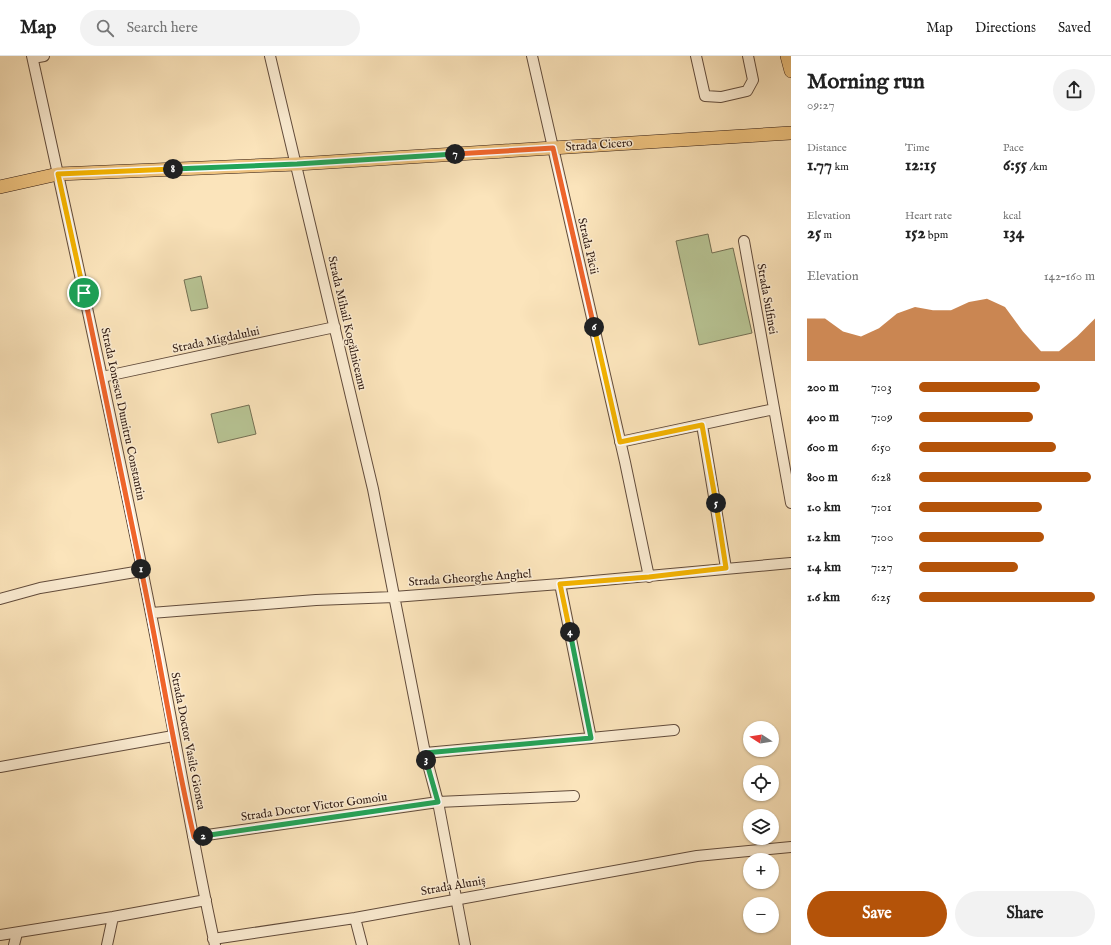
<!DOCTYPE html>
<html lang="en">
<head>
<meta charset="utf-8">
<style>
  :root { --surface:#fff; --page:#f2f2f2; --text:#222; --muted:#767676; --line:#e0e0e0; --accent:#b45309 }
  body { margin:0; font-family:"IM FELL English",serif; background:var(--page); color:var(--text); height:100vh; display:flex; flex-direction:column; font-size:15px; white-space:nowrap }
  * { box-sizing:border-box; margin:0 }
  p { font-size:13px; color:var(--muted) }
  .icon { flex:none; width:22px; height:22px; fill:none; stroke:currentColor; stroke-width:2; stroke-linecap:round; stroke-linejoin:round }
  .map { position:relative; flex:1; overflow:hidden }
  .details { display:flex; flex-direction:column; background:var(--surface); width:320px }
  .details>* { flex:none }
  .needle { width:26px; rotate:282deg }
  .fabs { position:absolute; left:743px; top:665px; display:grid; gap:8px }
  .fabs a { display:grid; place-items:center; width:36px; height:36px; border-radius:50%; background:var(--surface); box-shadow:0 1px 3px #0004; font-size:20px }
  .pin { position:absolute; display:grid; place-items:center; width:34px; height:34px; color:#fff; margin:-17px; border:2px solid #fff; border-radius:50%; box-shadow:0 1px 4px #0007 }
  .km { position:absolute; width:20px; height:20px; margin:-10px; border-radius:50%; background:#222; color:#fff; font-size:11px; line-height:20px; text-align:center }
  .round { display:grid; place-items:center; flex:none; width:42px; height:42px; border-radius:21px; background:var(--page) }
  .summary { display:flex; align-items:center; justify-content:space-between; height:68px; padding:0 16px }
  h1 { font-size:22px; font-weight:700; line-height:30px }
  .figures { display:grid; grid-template-columns:repeat(3,1fr); gap:6px; height:68px; padding:4px 16px }
  .figures div { display:grid; align-content:center }
  .figures b { font-size:17px; font-weight:700 }
  .figures small { font-size:11px; font-weight:400 }
  .figures p { font-size:11px }
  .chart { height:112px; padding:8px 16px }
  .chart p { display:flex; justify-content:space-between }
  .chart svg { width:100%; height:72px; margin-top:4px; fill:var(--accent); opacity:.7 }
  .button { display:flex; gap:8px; margin-top:auto; padding:8px 16px }
  .button a { flex:1; height:46px; border-radius:24px; background:var(--accent); color:#fff; font-size:16px; font-weight:700; line-height:46px; text-align:center }
  .button a+a { background:var(--page); color:var(--text) }
  ul { padding:0 16px; list-style:none; font-size:13px }
  li { display:grid; grid-template-columns:64px 48px 1fr; align-items:center; height:30px }
  li i { height:10px; border-radius:5px; background:var(--accent) }
  header { display:flex; align-items:center; gap:24px; box-sizing:border-box; height:56px; padding:0 20px; background:var(--surface); border-bottom:1px solid var(--line) }
  header strong { font-size:19px }
  nav { display:flex; gap:22px; margin-inline-start:auto; font-size:14px }
  .search { width:280px; height:36px; background:var(--page); display:flex; align-items:center; gap:10px; box-sizing:border-box; padding:0 14px; border-radius:22px; color:var(--muted); font-size:15px }
  main { display:flex; flex:1; min-height:0 }
  .map>svg:first-child { display:block }
  .park { fill:#b8c595; stroke:#747054 }
  .lines { fill:none; stroke-linecap:round; stroke-linejoin:round }
  .minor-casing { stroke:#624c3c; stroke-width:12 }
  .major-casing { stroke:#2f1a12; stroke-width:14 }
  .minor { stroke:#fcedd3; stroke-width:10 }
  .major { stroke:#eec27e; stroke-width:13 }
  .split-1-casing { stroke:#fff; stroke-width:8 }
  .split-2-casing { stroke:#fff; stroke-width:8 }
  .split-3-casing { stroke:#fff; stroke-width:8 }
  .split-4-casing { stroke:#fff; stroke-width:8 }
  .split-5-casing { stroke:#fff; stroke-width:8 }
  .split-6-casing { stroke:#fff; stroke-width:8 }
  .split-7-casing { stroke:#fff; stroke-width:8 }
  .split-8-casing { stroke:#fff; stroke-width:8 }
  .split-9-casing { stroke:#fff; stroke-width:8 }
  .split-1 { stroke:#f0652b; stroke-width:5 }
  .split-2 { stroke:#f0652b; stroke-width:5 }
  .split-3 { stroke:#22a559; stroke-width:5 }
  .split-4 { stroke:#22a559; stroke-width:5 }
  .split-5 { stroke:#f5b400; stroke-width:5 }
  .split-6 { stroke:#f5b400; stroke-width:5 }
  .split-7 { stroke:#f0652b; stroke-width:5 }
  .split-8 { stroke:#22a559; stroke-width:5 }
  .split-9 { stroke:#f5b400; stroke-width:5 }
  .labels { text-anchor:middle; dominant-baseline:central; stroke-width:3; stroke-linejoin:round; paint-order:stroke }
  .street-label { font-size:12px; fill:#2f1a12; stroke:#fcedd3 }
</style>
</head>
<body>
<header>
<strong>Map</strong>
<div class="search"><svg class="icon" aria-label="search" viewBox="0 0 24 24"><circle cx="10" cy="10" r="6"/><path d="M15 15l6 6"/></svg>Search here</div>
<nav><a>Map</a><a>Directions</a><a>Saved</a></nav>
</header>
<main>
<div class="map">
<svg width="791" height="889" viewBox="0 0 791 889">
  <rect width="100%" height="100%" fill="#fbe4bb"/>
  <filter id="stains"><feTurbulence type="fractalNoise" baseFrequency=".005" numOctaves="4"/><feColorMatrix values="0 0 0 0 .2 0 0 0 0 .09 0 0 0 0 .02 0 0 0 .5 -.17"/></filter>
  <radialGradient id="worn" r=".72"><stop offset=".6" stop-color="#630" stop-opacity="0"/><stop offset="1" stop-color="#630" stop-opacity=".3"/></radialGradient>
  <path class="park" d="M708 178 712 197 733 192 752 277 699 289 676 185Z
    M201 220 208 252 191 255 184 224Z
    M249 349 256 378 218 387 211 358Z"/>
  <g class="lines">
    <defs>
      <path id="minor" d="M32 0C73 186 114 371 151 558 173 668 191 779 215 889
        M270 0 373 433 425 697 438 746 465 889
        M532 0 625 406 649 521
        M696 0 705 40 721 41 747 35 753 24 748 0
        M33 2 44 0
        M744 185 791 447
        M102 321 335 271
        M702 369 726 512
        M620 386 774 353
        M560 528 591 682
        M0 543 40 532 141 515
        M151 557 316 544 394 541 560 528 791 507
        M425 697 591 682 674 674
        M0 711 173 680
        M193 781 438 746 574 740
        M355 862 362 889
        M0 879 113 861 206 844
        M213 883 355 862 697 800 791 791
        M14 889 17 877
        M107 889 113 861"/>
      <path id="major" d="M787 0 791 15
        M0 131 58 118 297 108 791 77"/>
    </defs>
    <use href="#minor" class="minor-casing"/>
    <use href="#major" class="major-casing"/>
    <use href="#minor" class="minor"/>
    <use href="#major" class="major"/>
  </g>
  <g class="lines">
    <defs>
      <path id="split-1" d="M84 237 141 513"/>
      <path id="split-2" d="M141 513C160 602 173 692 194 781L203 780"/>
      <path id="split-3" d="M203 780 438 746 426 704"/>
      <path id="split-4" d="M426 704 425 697 591 682 570 576"/>
      <path id="split-5" d="M570 576 560 528 649 521 726 512 716 447"/>
      <path id="split-6" d="M594 271 620 386 702 369 716 447"/>
      <path id="split-7" d="M455 98 553 92 594 271"/>
      <path id="split-8" d="M173 113 297 108 455 98"/>
      <path id="split-9" d="M84 237 58 118 173 113"/>
    </defs>
    <use href="#split-1" class="split-1-casing"/>
    <use href="#split-2" class="split-2-casing"/>
    <use href="#split-3" class="split-3-casing"/>
    <use href="#split-4" class="split-4-casing"/>
    <use href="#split-5" class="split-5-casing"/>
    <use href="#split-6" class="split-6-casing"/>
    <use href="#split-7" class="split-7-casing"/>
    <use href="#split-8" class="split-8-casing"/>
    <use href="#split-9" class="split-9-casing"/>
    <use href="#split-1" class="split-1"/>
    <use href="#split-2" class="split-2"/>
    <use href="#split-3" class="split-3"/>
    <use href="#split-4" class="split-4"/>
    <use href="#split-5" class="split-5"/>
    <use href="#split-6" class="split-6"/>
    <use href="#split-7" class="split-7"/>
    <use href="#split-8" class="split-8"/>
    <use href="#split-9" class="split-9"/>
  </g>
  <g class="labels">
    <g class="street-label">
      <text transform="translate(599 89) rotate(-4)">Strada Cicero</text>
      <text transform="translate(588 190) rotate(77)">Strada Păcii</text>
      <text transform="translate(767 243) rotate(80)">Strada Sulfinei</text>
      <text transform="translate(347 267) rotate(77)">Strada Mihail Kogălniceanu</text>
      <text transform="translate(216 284) rotate(-12)">Strada Migdalului</text>
      <text transform="translate(123 358) rotate(78)">Strada Ionescu Dumitru Constantin</text>
      <text transform="translate(470 522) rotate(-4)">Strada Gheorghe Anghel</text>
      <text transform="translate(188 685) rotate(79)">Strada Doctor Vasile Gionea</text>
      <text transform="translate(314 751) rotate(-8)">Strada Doctor Victor Gomoiu</text>
      <text transform="translate(453 830) rotate(-10)">Strada Aluniș</text>
    </g>
  </g>
  <rect width="100%" height="100%" filter="url(#stains)"/>
  <rect width="100%" height="100%" fill="url(#worn)"/>
</svg>
<div class="fabs">
<a><svg class="needle" viewBox="-14 -14 28 28"><path d="M0-13l5 13h-10z" fill="#e53935"/><path d="M0 13l5-13h-10z" fill="#767676"/></svg></a>
<a><svg class="icon" aria-label="locate" viewBox="0 0 24 24"><circle cx="12" cy="12" r="6"/><path d="M12 2v4M12 18v4M2 12h4M18 12h4"/></svg></a>
<a><svg class="icon" aria-label="layers" viewBox="0 0 24 24"><path d="M12 4l9 5-9 5-9-5zM3 14l9 5 9-5"/></svg></a>
<a>+</a>
<a>−</a>
</div>
<div class="pin" style="left:84px;top:237px;background:#1e9e55"><svg class="icon" aria-label="arrive" viewBox="0 0 24 24"><path d="M6 21V4h12l-3 4 3 4H6"/></svg></div>
<b class="km" style="left:141px;top:513px">1</b>
<b class="km" style="left:203px;top:780px">2</b>
<b class="km" style="left:426px;top:704px">3</b>
<b class="km" style="left:570px;top:576px">4</b>
<b class="km" style="left:716px;top:447px">5</b>
<b class="km" style="left:594px;top:271px">6</b>
<b class="km" style="left:455px;top:98px">7</b>
<b class="km" style="left:173px;top:113px">8</b>
</div>
<section class="details">
<div class="summary"><div><h1>Morning run</h1><p>09:27</p></div><a class="round"><svg class="icon" aria-label="share" viewBox="0 0 24 24"><path d="M12 15V3M7 8l5-5 5 5M5 13v7h14v-7"/></svg></a></div>
<div class="figures">
<div><p>Distance</p><b>1.77<small> km</small></b></div>
<div><p>Time</p><b>12:15</b></div>
<div><p>Pace</p><b>6:55<small> /km</small></b></div>
</div>
<div class="figures">
<div><p>Elevation</p><b>25<small> m</small></b></div>
<div><p>Heart rate</p><b>152<small> bpm</small></b></div>
<div><p>kcal</p><b>134</b></div>
</div>
<div class="chart"><p><span>Elevation</span>142–160 m</p>
<svg viewBox="0 0 160 44" preserveAspectRatio="none"><path d="M0 44V18L10 18L20 26L30 29L40 24L50 15L60 11L70 13L80 13L90 8L100 6L110 11L120 26L130 38L140 38L150 29L160 18V44z"/></svg>
</div>
<ul>
<li><b>200 m</b>7:03<i style="width:69%"></i></li>
<li><b>400 m</b>7:09<i style="width:65%"></i></li>
<li><b>600 m</b>6:50<i style="width:78%"></i></li>
<li><b>800 m</b>6:28<i style="width:98%"></i></li>
<li><b>1.0 km</b>7:01<i style="width:70%"></i></li>
<li><b>1.2 km</b>7:00<i style="width:71%"></i></li>
<li><b>1.4 km</b>7:27<i style="width:56%"></i></li>
<li><b>1.6 km</b>6:25<i style="width:100%"></i></li>
</ul>
<div class="button"><a>Save</a><a>Share</a></div>
</section>
</main>
</body>
</html>
